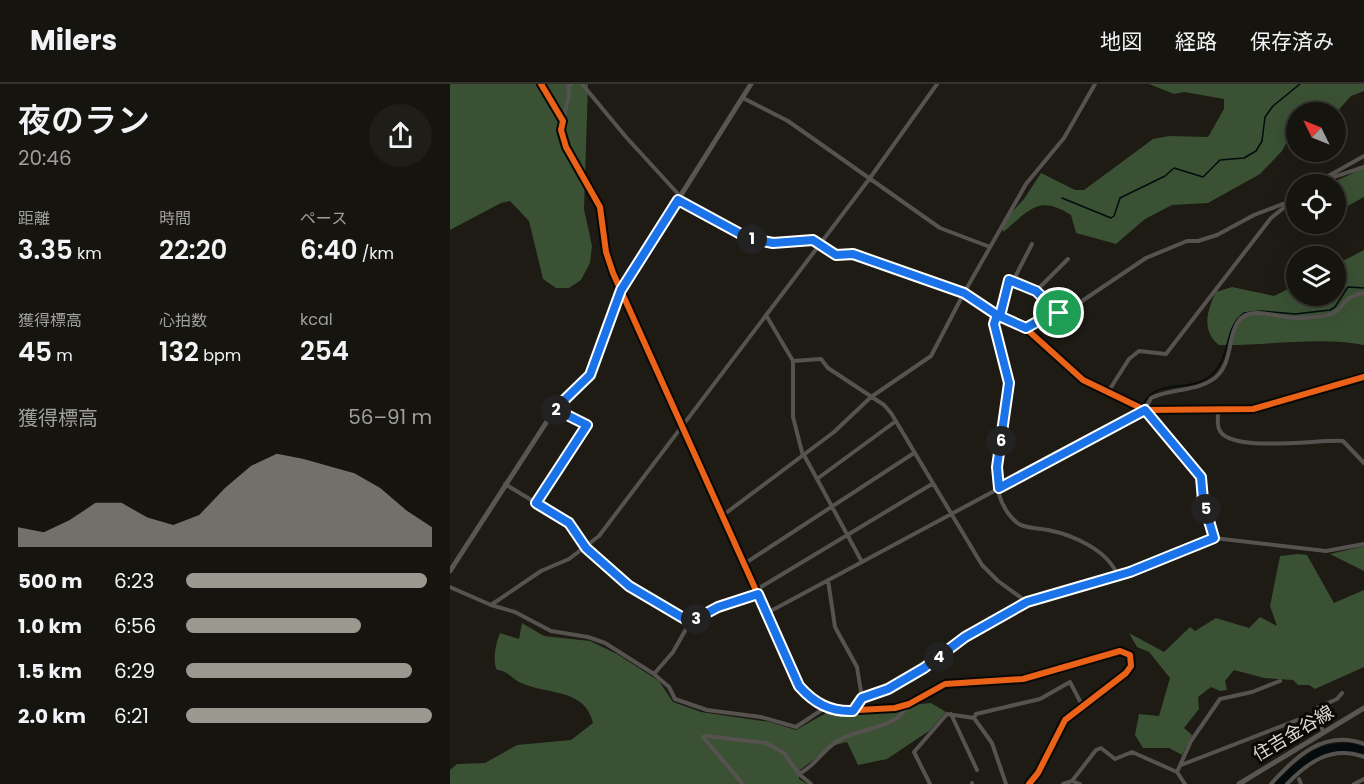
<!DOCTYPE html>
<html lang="ja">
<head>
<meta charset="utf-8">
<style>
  :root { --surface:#16140e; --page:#1f1d17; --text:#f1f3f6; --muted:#9e9e9e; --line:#35332e; --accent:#9a988f }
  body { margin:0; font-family:Poppins,"Noto Sans JP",sans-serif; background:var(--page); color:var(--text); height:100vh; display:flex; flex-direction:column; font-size:22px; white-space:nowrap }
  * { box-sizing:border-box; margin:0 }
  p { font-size:20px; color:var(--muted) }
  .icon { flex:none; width:33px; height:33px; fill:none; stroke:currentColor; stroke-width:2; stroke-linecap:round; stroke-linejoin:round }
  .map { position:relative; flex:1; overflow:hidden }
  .details { display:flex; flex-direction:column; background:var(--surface); width:450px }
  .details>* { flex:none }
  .needle { width:39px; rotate:313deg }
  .controls { position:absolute; left:836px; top:18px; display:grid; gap:12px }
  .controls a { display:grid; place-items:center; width:60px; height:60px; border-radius:50%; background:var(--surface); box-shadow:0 6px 24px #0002,0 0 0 2px var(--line); font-size:30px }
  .pin { position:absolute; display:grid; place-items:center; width:51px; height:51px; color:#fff; margin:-26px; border:3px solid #fff; border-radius:50%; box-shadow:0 2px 6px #0007 }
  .km { position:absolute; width:30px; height:30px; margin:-15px; border-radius:50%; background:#222; color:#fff; font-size:16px; line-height:30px; text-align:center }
  .round { display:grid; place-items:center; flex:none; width:63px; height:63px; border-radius:32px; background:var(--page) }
  .summary { display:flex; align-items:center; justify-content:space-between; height:102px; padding:0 18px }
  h1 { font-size:33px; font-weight:600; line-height:45px }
  .figures { display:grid; grid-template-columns:repeat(3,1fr); gap:9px; height:102px; padding:6px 18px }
  .figures div { display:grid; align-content:center }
  .figures b { font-size:26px; font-weight:600 }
  .figures small { font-size:16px; font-weight:400 }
  .figures p { font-size:16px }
  .chart { height:168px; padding:12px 18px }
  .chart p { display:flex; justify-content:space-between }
  .chart svg { width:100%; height:108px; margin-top:6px; fill:var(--accent); opacity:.7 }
  ul { padding:0 18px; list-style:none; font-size:20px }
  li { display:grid; grid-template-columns:96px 72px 1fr; align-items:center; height:45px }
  li i { height:15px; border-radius:8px; background:var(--accent) }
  header { display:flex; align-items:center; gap:36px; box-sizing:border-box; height:84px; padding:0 30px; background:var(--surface); border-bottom:2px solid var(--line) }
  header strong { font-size:28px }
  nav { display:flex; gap:33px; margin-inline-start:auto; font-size:21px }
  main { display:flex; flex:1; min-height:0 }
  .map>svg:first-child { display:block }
  .green { fill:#303f2c }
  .forest { fill:#3a5134 }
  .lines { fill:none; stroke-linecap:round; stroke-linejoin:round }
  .stream { stroke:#030b0c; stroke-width:1.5 }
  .river { stroke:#030b0c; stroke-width:8 }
  .street { stroke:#555250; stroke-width:4 }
  .secondary { stroke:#585652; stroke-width:5 }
  .cycleway-casing { stroke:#090804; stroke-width:10 }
  .cycleway { stroke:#ea6118; stroke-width:6 }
  .route-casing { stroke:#fff; stroke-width:12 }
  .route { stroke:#1a73e8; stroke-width:8 }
  .labels { text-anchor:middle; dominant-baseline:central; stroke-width:6; stroke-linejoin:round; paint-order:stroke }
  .street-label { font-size:18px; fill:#dedbd2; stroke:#090804 }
</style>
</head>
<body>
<header>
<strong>Milers</strong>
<nav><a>地図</a><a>経路</a><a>保存済み</a></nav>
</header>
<main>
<section class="details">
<div class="summary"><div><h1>夜のラン</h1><p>20:46</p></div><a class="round"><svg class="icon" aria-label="share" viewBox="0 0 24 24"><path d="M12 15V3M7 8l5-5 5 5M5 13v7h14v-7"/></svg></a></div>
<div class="figures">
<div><p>距離</p><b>3.35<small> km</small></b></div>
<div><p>時間</p><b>22:20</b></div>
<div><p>ペース</p><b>6:40<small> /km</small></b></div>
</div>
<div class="figures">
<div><p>獲得標高</p><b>45<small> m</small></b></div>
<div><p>心拍数</p><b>132<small> bpm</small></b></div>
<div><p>kcal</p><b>254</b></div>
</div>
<div class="chart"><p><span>獲得標高</span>56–91 m</p>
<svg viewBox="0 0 160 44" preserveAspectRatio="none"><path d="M0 44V36L10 38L20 33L30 26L40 26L50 32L60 35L70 31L80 20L90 11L100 6L110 8L120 11L130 14L140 20L150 29L160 36V44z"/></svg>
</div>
<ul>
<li><b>500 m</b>6:23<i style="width:98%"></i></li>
<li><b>1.0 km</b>6:56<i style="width:71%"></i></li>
<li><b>1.5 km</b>6:29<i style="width:92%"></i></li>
<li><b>2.0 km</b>6:21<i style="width:100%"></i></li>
</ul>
</section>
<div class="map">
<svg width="914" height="700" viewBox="0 0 914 700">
  <rect width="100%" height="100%" fill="#1d1b13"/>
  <path class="green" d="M899 660 914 661V668C874 661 862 674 835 700H825C851 675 862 662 899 660Z"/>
  <path class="forest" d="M0 0H138L134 125 142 162 140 179 131 196 119 204H106L93 195 79 137 60 117 51 119 0 146Z
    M699 0H914V7L901 12 885 30 846 28V48L841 50 832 67 810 90 758 119 722 121 695 135 666 160 626 149 621 131C588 110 580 126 553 148L552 139 574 115 591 89 625 106H634L703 55 719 52 758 53 774 25V15L734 8 724 10Z
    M914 84V113L887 128 885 100H879Z
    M914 166V261C868 252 817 262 769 261 751 247 757 226 766 208L782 203 824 212 846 201V212H885V181Z
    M914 462V487L880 470Z
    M848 470 857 471 884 519 914 506V583L865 605 859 601H848L843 596 814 594 784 586 775 597 777 606 770 607 761 603 748 613 749 625 734 644 742 651 732 671 719 664H693L685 651 689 630 709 632 720 594 699 568 687 563 679 549 714 568 740 543 745 547 766 534 799 544 810 533 827 542 820 522 830 472Z
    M72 539 94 552 140 557 167 570 209 597 223 618 251 628 320 638 346 646 376 629 481 619 496 628 479 647 437 675 408 681 397 658 381 662 349 687V695L357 700H0V686L7 680 35 679 67 661 121 656 143 639C135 604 98 611 71 599 62 595 57 586 47 586 42 577 46 558 50 549L69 555Z"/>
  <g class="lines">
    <path class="stream" d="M612 114 661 134 664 132 670 114 715 92 724 84 753 93 770 76 794 74 806 67 812 57 815 33 823 22 850 0
      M692 322C706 293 738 309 759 293 783 274 772 245 794 229L811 227 845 230 880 226 885 223 898 203 914 204"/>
    <path class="river" d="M829 700C853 676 877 654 914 666"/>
    <path class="street" d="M91 0 113 37 111 46 116 63 150 123 156 168 171 206
      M132 0 176 53 230 112
      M293 14 338 37 490 144 540 163
      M113 36 119 12 118 3 121 0
      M872 97 914 83
      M864 100 914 72
      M228 116 298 154 323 159 363 156 386 171 403 169 514 209 547 231 571 240 633 296 695 326 803 325 914 293
      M563 197 582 160
      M609 229 586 207 618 175
      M316 231 343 277V333L353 372
      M547 231 544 240C549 258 558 279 559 298 561 338 530 391 558 429 571 447 579 442 598 446 623 451 658 466 668 492
      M550 232 558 208 559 196 586 207
      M577 244 592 235 626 221 696 174 737 157H748L767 151 804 131 841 117
      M343 277 371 275 378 284 434 321 441 329 532 481 548 497 577 518
      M658 308 679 275 689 267 716 270 821 134 846 114
      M768 326C768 331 767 340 769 345 778 370 870 355 893 357L914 379
      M695 327 751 393 753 416 764 454
      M354 371 412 478
      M367 395 446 337
      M55 400 119 439 136 464 179 502 240 538
      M86 419 137 341 105 325
      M272 432 384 348 421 313 481 272 514 209 576 100 614 54 645 0
      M294 480 464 369
      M378 496 385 543 407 583 412 614
      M0 503 41 521 91 487 119 475 149 452 420 94 487 0
      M306 506 482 400
      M41 521 65 528 101 547 138 553 155 559 204 590 219 603 225 615 257 626 311 633 346 643 376 623
      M317 529 695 326 701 314C722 304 748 308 766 293 785 276 776 244 794 232 808 224 832 235 849 234 858 233 871 234 881 230 897 224 888 214 914 209
      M204 590 223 568 240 538 268 523 307 510
      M403 627 412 614 438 605 475 584 515 553 577 518 680 488 764 454 876 467 914 460
      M868 628 867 624 887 615 892 609
      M501 630 527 686
      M524 634 542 659 556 700
      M731 681 868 628 873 648
      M727 688 741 657 770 615 802 608 830 597
      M849 695 851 700
      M622 697 646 666 651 664 665 675 682 668 727 688 735 700
      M522 699V700
      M293 700 253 653 256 652 316 659 334 669 349 690
      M361 700 349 690C366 681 371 668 386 658 409 642 444 648 459 620
      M480 700 464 668 497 630 524 634 526 630 590 615 620 598 632 621
      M613 700 622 697 630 700
      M821 700C845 673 874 645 914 660
      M837 700C858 678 882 661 914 673
      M904 700 914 695"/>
    <path class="secondary" d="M171 206 349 602 360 614 376 623 390 627 445 624 459 620 495 600 573 595 670 567 680 571 681 582 676 589 615 636 588 689 579 700
      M0 487 105 325 140 291 171 206 301 0
      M789 700 914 624"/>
    <defs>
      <path id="cycleway" d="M91 0 113 37 111 46 116 63 150 123 156 168 163 189 349 602 360 614 376 623 390 627 445 624 459 620 495 600 573 595 670 567 680 571 681 582 676 589 615 636 588 689 579 700
        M227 116 298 154 323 159 363 156 386 171 403 169 514 209 547 231 571 240 633 296 695 326 803 325 914 293"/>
    </defs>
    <use href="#cycleway" class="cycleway-casing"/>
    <use href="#cycleway" class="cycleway"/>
  </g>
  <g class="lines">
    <defs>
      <path id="route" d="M609 229 592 235 576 244 547 231 514 209 403 170 386 171 363 156 323 159 298 154 228 116 171 206 140 291 105 325 137 341 86 419 119 439 136 464 179 502 240 538 268 523 308 510 349 602C364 619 380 628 403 627L412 614 438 605 474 584 515 553 577 518 680 488 764 454 753 416 751 393 695 326 549 404 547 383 559 299 544 240 547 231 550 232 559 196 586 207 609 229"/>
    </defs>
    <use href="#route" class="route-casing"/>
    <use href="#route" class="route"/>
  </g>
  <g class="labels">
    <g class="street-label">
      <text transform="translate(843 649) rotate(-31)">住吉金谷線</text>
    </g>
  </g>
</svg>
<div class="controls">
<a><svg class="needle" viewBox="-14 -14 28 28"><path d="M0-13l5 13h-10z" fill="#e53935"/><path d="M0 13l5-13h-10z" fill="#9e9e9e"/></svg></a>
<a><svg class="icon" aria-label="locate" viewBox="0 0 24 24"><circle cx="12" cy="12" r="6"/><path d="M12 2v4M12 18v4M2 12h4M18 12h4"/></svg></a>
<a><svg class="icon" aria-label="layers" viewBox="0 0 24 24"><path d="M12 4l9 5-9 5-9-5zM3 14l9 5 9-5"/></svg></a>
</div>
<div class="pin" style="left:609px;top:229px;background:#1e9e55"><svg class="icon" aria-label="arrive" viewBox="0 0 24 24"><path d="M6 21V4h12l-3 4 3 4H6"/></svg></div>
<b class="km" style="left:302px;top:155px">1</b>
<b class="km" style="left:106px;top:326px">2</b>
<b class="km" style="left:246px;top:535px">3</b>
<b class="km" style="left:489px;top:573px">4</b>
<b class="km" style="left:756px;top:425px">5</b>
<b class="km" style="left:551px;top:357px">6</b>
</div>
</main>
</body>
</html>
